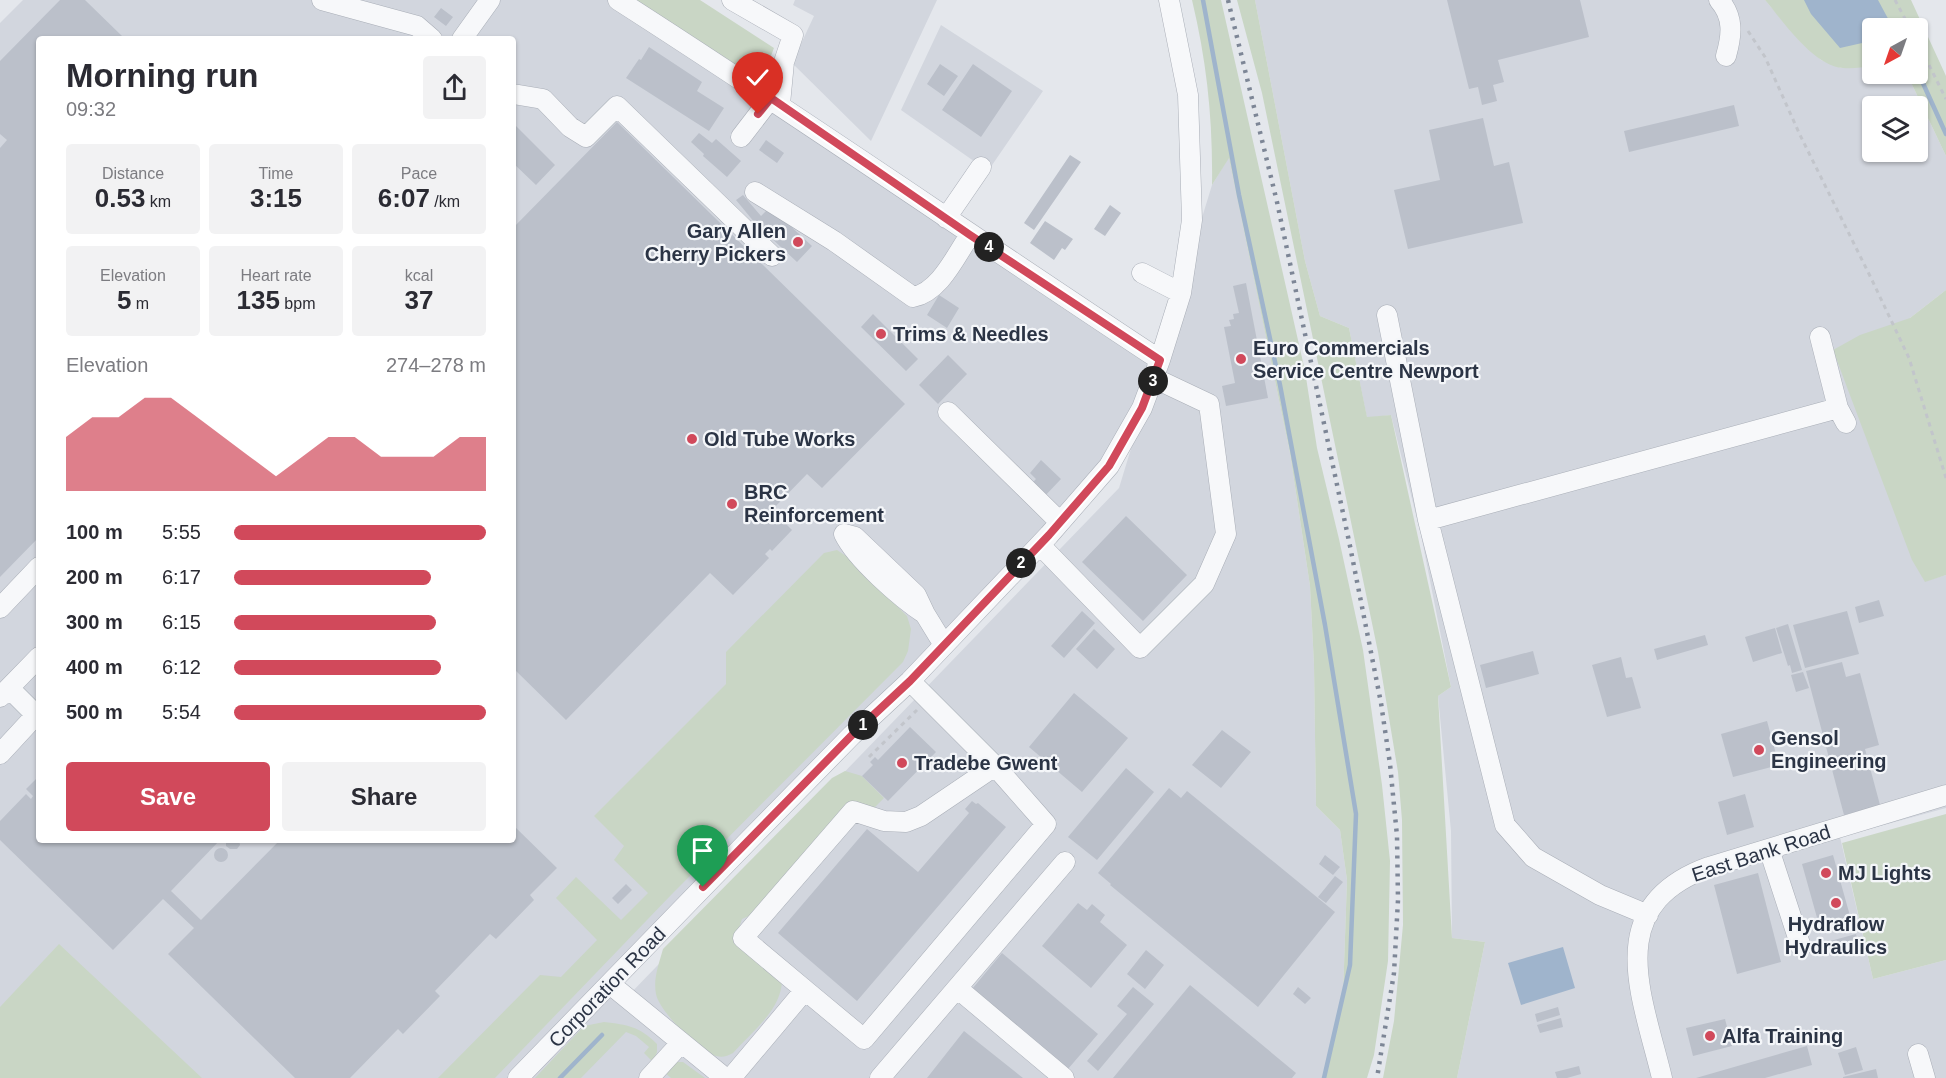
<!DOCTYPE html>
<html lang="en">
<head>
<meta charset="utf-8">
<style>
  :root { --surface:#fff; --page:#f2f2f3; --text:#2b2b33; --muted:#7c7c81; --accent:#d1495b }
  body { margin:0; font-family:Helvetica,sans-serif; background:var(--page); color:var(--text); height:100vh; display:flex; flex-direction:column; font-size:22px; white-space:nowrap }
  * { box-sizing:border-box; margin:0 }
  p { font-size:20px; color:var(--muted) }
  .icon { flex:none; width:33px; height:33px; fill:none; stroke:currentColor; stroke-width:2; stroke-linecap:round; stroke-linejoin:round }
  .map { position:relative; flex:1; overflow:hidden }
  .drawer { position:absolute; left:36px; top:36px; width:480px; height:807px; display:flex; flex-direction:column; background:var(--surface); border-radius:6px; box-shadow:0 2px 4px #0004 }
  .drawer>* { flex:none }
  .needle { width:39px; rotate:220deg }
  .controls { position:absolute; left:1862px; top:18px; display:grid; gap:12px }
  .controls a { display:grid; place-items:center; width:66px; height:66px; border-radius:6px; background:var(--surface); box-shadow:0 2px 4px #0004; font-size:30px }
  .pin { position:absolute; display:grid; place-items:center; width:51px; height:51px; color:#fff; margin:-62px -26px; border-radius:50% 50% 50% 0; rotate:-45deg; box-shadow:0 0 6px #0007 }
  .pin .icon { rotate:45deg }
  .km { position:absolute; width:30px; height:30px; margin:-15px; border-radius:50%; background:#222; color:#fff; font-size:16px; line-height:30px; text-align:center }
  .round { display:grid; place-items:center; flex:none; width:63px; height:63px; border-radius:6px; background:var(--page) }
  .summary { display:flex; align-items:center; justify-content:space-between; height:102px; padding:0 30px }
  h1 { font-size:33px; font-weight:700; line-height:45px }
  .figures { display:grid; grid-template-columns:repeat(3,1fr); gap:9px; height:102px; padding:6px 30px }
  .figures div { display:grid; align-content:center; border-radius:6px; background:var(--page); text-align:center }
  .figures b { font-size:26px; font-weight:700 }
  .figures small { font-size:16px; font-weight:400 }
  .figures p { font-size:16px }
  .chart { height:168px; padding:12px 30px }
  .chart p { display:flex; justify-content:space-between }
  .chart svg { width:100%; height:108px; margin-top:6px; fill:var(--accent); opacity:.7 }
  .button { display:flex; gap:12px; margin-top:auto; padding:12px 30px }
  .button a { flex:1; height:69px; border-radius:6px; background:var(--accent); color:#fff; font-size:24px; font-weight:700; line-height:69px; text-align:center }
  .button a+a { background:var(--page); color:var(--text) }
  ul { padding:0 30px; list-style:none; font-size:20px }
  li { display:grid; grid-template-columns:96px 72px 1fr; align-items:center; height:45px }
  li i { height:15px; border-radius:8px; background:var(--accent) }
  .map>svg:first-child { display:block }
  .built { fill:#d2d6de; fill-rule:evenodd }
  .green { fill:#c9d6c5 }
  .water { fill:#9fb4cc }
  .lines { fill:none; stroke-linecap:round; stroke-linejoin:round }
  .stream { stroke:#9fb4cc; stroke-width:4.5 }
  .building { fill:#bbc0ca }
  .minor-casing { stroke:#a9aeb7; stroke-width:21 }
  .path { stroke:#c2c5cb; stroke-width:3; stroke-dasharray:4.5 4.5; stroke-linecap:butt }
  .minor { stroke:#f7f8fa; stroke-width:20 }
  .rail { stroke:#7d8696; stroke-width:4.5; stroke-dasharray:3 6; stroke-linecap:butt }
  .route-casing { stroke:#fff; stroke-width:12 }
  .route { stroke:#d1495b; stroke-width:8 }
  .poi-dot { fill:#d1495b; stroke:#f4f6f9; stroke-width:2 }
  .labels { text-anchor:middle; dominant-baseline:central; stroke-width:4.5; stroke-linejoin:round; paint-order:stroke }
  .poi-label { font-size:20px; font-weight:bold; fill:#2b3445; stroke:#f4f6f9; text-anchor:start }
  .street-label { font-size:20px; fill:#2b3445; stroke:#f4f6f9 }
</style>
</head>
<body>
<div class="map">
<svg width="1946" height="1078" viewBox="0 0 1946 1078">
  <rect width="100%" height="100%" fill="#e4e7ec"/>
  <path class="built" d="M23 0H618L1159 358 1212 185 1229 157 1290 453 1310 586 1314 665 1316 806 1340 830 1347 880 1343 995 1322 1078H0V23ZM39 39H513V840H39ZM1148 393 1119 488 627 997 610 984 1109 466Z
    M795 0H937L871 141 792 63 814 16 793 5Z
    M1255 0H1765L1801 42 1821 60 1841 68 1872 66V74H1907L1946 156V290L1910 318 1925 581 1946 575V808L1840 837 1873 979 1946 960V1078H1457L1485 942 1452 938 1451 831 1438 696 1451 687 1421 535 1391 415 1367 418 1349 328 1320 316 1305 261ZM1872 106H1917V152H1872Z
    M941 25 1043 91 988 171 901 110Z"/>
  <path class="green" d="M618 0H700L774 48 758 89Z
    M1192 0H1221L1305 371 1317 448 1339 539 1363 650 1382 785 1390 861 1388 961 1374 1055 1367 1078H1322L1343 995 1347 880 1340 830 1316 806 1314 665 1310 586 1290 453 1229 158 1212 185C1213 120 1207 63 1192 0Z
    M1237 0H1255L1305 261 1320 316 1349 328 1367 417 1391 415 1451 687 1438 696 1452 938 1485 942 1457 1078H1383L1394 1021 1403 925 1402 820 1398 772 1378 652 1262 93Z
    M1765 0H1911L1946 76V156L1907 74H1917V28H1872V66C1863 67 1853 69 1843 68 1813 66 1783 21 1765 0Z
    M1946 290V575L1925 582 1912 560 1833 350 1860 335 1910 318Z
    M837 550 849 558 907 616 911 629 908 651 903 662 672 894 495 1078H438L540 975 561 977 597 940 556 898 576 877 621 920 648 893 614 860 624 846 594 816 726 684V652L824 553Z
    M845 771 862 776 884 798 873 809 862 806 758 912 742 919 737 934 782 981C781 1010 752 1032 733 1053 727 1056 723 1058 716 1056 699 1051 659 1011 656 994 653 978 659 964 663 949L832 778Z
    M1946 814V960L1873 979 1842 843Z
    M59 944 202 1078H0V1007Z
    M604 1022C628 1025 639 1026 657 1044V1052L653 1062 644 1053 649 1047 636 1036 626 1032 581 1078H535L584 1026Z
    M675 1062H683L705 1078H671L664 1072Z"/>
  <path class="water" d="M1804 0H1878L1892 26 1888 28H1872L1871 41 1840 48 1811 14Z
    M1563 947 1575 988 1521 1005 1508 963Z"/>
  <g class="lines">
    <path class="stream" d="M1203 0 1239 195 1280 385 1325 625 1356 814 1350 965 1324 1078
      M1917 70 1946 134
      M560 1078 602 1035"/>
  </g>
  <path class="building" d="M60 0H85L122 36 119 39H39V537L0 577V148L7 140 0 134V61Z
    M1447 0H1580L1589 37 1498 60 1504 82 1493 85 1497 101 1482 105 1478 87 1469 89Z
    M441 8 453 17 446 26 434 17Z
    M649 47 702 82 697 91 724 108 709 131 626 78 639 59 641 60Z
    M940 64 958 76 944 96 927 84Z
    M973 64 1012 91 981 137 942 110Z
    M1734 105 1739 126 1629 152 1624 131Z
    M1483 118 1494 166 1509 162 1523 223 1408 249 1394 190 1440 180 1429 130Z
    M617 122 905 404 822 488 807 474 772 510 792 530 772 551 770 549 765 554 769 558 733 595 710 573 566 720 513 668V228Z
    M513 123 555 165 536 185 513 163Z
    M699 133 712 143 716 139 741 161 727 177 703 156 704 154 691 142Z
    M766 140 784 153 777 163 759 150Z
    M1070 155 1081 162 1034 230 1024 223Z
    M743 195 761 216 770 207 812 246 797 262 755 223 736 200Z
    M1110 205 1121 213 1105 236 1094 229Z
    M1045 221 1073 239 1065 250 1062 248 1054 260 1030 243Z
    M1246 283 1268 398 1226 406 1222 386 1235 383 1224 327 1231 326 1229 320 1234 319 1233 314 1239 313 1233 286Z
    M939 295 959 308 947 328 927 315Z
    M873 314 918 359 906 371 861 327Z
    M948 355 967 374 938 404 919 385Z
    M1041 460 1061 479 1043 498 1030 485 1036 479 1030 473Z
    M1126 516 1187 575 1143 621 1082 562Z
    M1879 600 1884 616 1859 623 1855 607Z
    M1082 611 1095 623 1064 658 1051 646Z
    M1847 611 1859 654 1805 668 1793 625Z
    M1788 624 1802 670 1792 673 1790 665 1788 666 1776 628Z
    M1775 628 1782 653 1753 662 1745 637Z
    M1094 629 1115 649 1097 669 1076 649Z
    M1705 635 1708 645 1657 660 1654 649Z
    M1533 651 1539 674 1486 688 1480 665Z
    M1621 657 1626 678 1632 677 1641 708 1607 717 1592 665Z
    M1842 662 1846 677 1860 673 1879 745 1865 749 1880 805 1844 815 1806 671Z
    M1803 672 1809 688 1796 692 1791 675Z
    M1074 693 1128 738 1082 792 1029 747Z
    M1767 721 1779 765 1733 777 1721 734Z
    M910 727 936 752 888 801 862 776 873 765 870 762 875 757 878 760Z
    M1222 730 1251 752 1221 788 1192 765Z
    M1126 768 1154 792 1097 860 1068 837Z
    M39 776V840H220L171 891 201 920 280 840H513V825L557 868 530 895 534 900 496 939 490 934 435 991 440 996 403 1034 398 1029 350 1078H295L168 954 194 928 163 899 113 950 0 840V821L26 794 31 799 33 796 26 789Z
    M1169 788 1181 798 1187 791 1335 912 1258 1007 1110 885 1111 884 1098 873Z
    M1745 794 1754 827 1727 835 1718 802Z
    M972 801 976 804 978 803 1006 827 857 1001 778 933 867 829 918 872 969 813 965 809Z
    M226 840H239L240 845 237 849H230L226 846Z
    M214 855a7 7 0 1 1 14 0a7 7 0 1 1-14 0Z
    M1325 855 1340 867 1333 875 1319 864Z
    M1833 855 1852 923 1821 932 1802 864Z
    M1758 873 1781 962 1737 974 1714 885Z
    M1335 876 1343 882 1326 903 1318 897Z
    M626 884 632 890 618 904 612 898Z
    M1078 903 1087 910 1092 904 1105 915 1100 922 1127 945 1091 988 1042 946Z
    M1856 934 1859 946 1826 955 1823 943Z
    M1146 950 1164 965 1145 989 1127 974Z
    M1002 953 1098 1034 1068 1069 972 989Z
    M1190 985 1296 1073 1292 1078H1113Z
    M1133 987 1154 1004 1098 1071 1087 1061 1127 1014 1117 1006Z
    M1298 987 1311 998 1305 1004 1293 994Z
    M1558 1007 1560 1015 1537 1022 1535 1014Z
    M1561 1018 1563 1027 1540 1033 1537 1025Z
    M1725 1019 1732 1046 1693 1056 1686 1028Z
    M964 1031 1023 1078H927Z
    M1807 1046 1812 1065 1765 1078H1696Z
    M1856 1047 1863 1070 1845 1075 1838 1053Z
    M1579 1066 1581 1074 1567 1078H1557L1555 1072Z
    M1876 1069 1878 1078H1843V1077Z"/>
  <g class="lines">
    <defs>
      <path id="minor" d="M322 0 417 26 432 39
        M618 0C801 117 979 241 1160 360
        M732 0 793 35 784 62 780 104
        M1719 0C1734 17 1732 35 1726 56
        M462 39 490 0
        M513 94 543 99 570 127 586 137 617 106 772 256
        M741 137 771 98
        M755 192 834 241 913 297C940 292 956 255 970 235
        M946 218 981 167
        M1142 273 1181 293
        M1387 315 1428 520 1505 825 1533 857 1600 895 1648 915
        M1820 337 1838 408 1846 423
        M948 412 1060 522
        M1428 520 1838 408
        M1040 545 1140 648 1204 584 1226 534 1209 404 1154 378
        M0 608 39 567
        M925 614C901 598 856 559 844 534L855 537 916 595 925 614 944 645
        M9 688 36 715 39 713
        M0 697 39 657
        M0 754 36 715
        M1769 849 1801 947
        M610 984 725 1078
        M957 988 1065 862
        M805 990 743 938 853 811 884 821 906 822 921 816 995 766
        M1918 1054 1925 1078
        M518 1078 750 839 852 735 910 681 1049 535 1109 466 1142 408 1160 360 1181 293 1192 220 1188 95 1169 0
        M649 1078 681 1043
        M731 1078 805 990 864 1039 1046 824 995 766 910 681
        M880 1078 957 988 1064 1078
        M1662 1078C1642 995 1601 906 1709 867L1946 795"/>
    </defs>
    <use href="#minor" class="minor-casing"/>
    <path class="path" d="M1895 0 1910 28
      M1748 31 1765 57 1800 135 1871 278 1909 358 1946 478
      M1917 41 1946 99
      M869 757 917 710"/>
    <use href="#minor" class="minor"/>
    <path class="rail" d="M1228 0 1277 202 1350 546 1381 703 1390 764 1397 836 1398 900 1394 973 1377 1078"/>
  </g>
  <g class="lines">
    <defs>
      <path id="route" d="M703 887 852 735 910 681 1049 535 1109 466 1142 408 1160 360 970 235 771 98 758 114"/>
    </defs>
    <use href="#route" class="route-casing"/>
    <use href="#route" class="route"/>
  </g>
  <g class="poi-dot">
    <circle cx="798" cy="242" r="6"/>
    <circle cx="881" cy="334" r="6"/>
    <circle cx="1241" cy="359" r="6"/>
    <circle cx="692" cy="439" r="6"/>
    <circle cx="732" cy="504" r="6"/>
    <circle cx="1759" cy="750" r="6"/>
    <circle cx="902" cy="763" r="6"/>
    <circle cx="1826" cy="873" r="6"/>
    <circle cx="1836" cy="903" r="6"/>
    <circle cx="1710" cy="1036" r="6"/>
  </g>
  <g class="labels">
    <g class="poi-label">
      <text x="786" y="231" text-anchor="end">Gary Allen<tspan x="786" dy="23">Cherry Pickers</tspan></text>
      <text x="893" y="334">Trims &amp; Needles</text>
      <text x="1253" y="348">Euro Commercials<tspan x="1253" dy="23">Service Centre Newport</tspan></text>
      <text x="704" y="439">Old Tube Works</text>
      <text x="744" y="492">BRC<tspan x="744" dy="23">Reinforcement</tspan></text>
      <text x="1771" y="738">Gensol<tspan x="1771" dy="23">Engineering</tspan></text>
      <text x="914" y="763">Tradebe Gwent</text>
      <text x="1838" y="873">MJ Lights</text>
      <text x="1836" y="924" text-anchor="middle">Hydraflow<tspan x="1836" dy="23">Hydraulics</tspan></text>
      <text x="1722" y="1036">Alfa Training</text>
    </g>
    <g class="street-label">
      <text transform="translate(1761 853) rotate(-18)">East Bank Road</text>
      <text transform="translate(607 987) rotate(-46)">Corporation Road</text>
    </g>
  </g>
</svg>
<div class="controls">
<a><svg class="needle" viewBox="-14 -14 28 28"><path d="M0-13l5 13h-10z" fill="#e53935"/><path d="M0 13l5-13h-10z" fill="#7c7c81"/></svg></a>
<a><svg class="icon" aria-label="layers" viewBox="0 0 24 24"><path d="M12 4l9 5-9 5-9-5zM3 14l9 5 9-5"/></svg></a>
</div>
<div class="pin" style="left:703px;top:887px;background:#1e9e55"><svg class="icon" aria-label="arrive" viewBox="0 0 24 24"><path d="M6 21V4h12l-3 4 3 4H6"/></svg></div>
<div class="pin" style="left:758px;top:114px;background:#d93025"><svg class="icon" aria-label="check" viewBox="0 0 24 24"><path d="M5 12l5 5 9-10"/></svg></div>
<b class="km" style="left:863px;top:725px">1</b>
<b class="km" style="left:1021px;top:563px">2</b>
<b class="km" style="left:1153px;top:381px">3</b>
<b class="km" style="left:989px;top:247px">4</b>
<section class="drawer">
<div class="summary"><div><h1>Morning run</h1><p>09:32</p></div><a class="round"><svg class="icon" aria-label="share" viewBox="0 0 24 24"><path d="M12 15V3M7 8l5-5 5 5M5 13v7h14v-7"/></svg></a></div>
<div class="figures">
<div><p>Distance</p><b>0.53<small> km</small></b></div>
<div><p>Time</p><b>3:15</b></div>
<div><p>Pace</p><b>6:07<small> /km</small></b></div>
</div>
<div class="figures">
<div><p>Elevation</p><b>5<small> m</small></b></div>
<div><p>Heart rate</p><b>135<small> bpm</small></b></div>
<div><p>kcal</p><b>37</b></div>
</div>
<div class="chart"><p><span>Elevation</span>274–278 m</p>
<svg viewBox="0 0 160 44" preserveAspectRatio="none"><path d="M0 44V22L10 14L20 14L30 6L40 6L50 14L60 22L70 30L80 38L90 30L100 22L110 22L120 30L130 30L140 30L150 22L160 22V44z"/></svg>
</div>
<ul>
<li><b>100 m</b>5:55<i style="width:100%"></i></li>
<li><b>200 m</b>6:17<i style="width:78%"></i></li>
<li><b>300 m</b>6:15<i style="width:80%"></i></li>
<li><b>400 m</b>6:12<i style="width:82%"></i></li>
<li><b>500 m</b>5:54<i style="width:100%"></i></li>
</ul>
<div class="button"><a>Save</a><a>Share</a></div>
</section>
</div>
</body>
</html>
